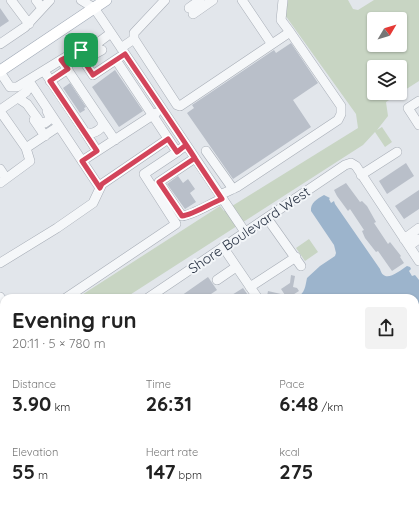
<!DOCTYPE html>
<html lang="en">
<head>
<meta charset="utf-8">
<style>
  :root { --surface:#fff; --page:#f2f2f2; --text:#222; --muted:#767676 }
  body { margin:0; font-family:Quicksand,sans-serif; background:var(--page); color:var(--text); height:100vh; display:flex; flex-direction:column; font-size:15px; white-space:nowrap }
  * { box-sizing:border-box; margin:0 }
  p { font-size:13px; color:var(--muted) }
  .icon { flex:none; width:22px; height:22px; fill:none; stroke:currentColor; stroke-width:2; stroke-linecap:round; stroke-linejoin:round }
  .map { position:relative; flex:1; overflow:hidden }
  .panel { position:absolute; left:0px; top:294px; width:419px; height:212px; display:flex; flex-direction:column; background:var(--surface); border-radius:12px 12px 0 0; box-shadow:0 1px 3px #0004 }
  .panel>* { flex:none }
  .needle { width:26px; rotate:52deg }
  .controls { position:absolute; left:367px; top:12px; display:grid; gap:8px }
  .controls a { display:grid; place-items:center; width:40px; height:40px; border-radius:4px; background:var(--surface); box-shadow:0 1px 3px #0004; font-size:20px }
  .pin { position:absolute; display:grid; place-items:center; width:34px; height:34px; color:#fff; margin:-17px; border-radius:8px; box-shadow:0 2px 6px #0006 }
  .round { display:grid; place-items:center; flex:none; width:42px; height:42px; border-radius:4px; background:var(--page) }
  .overview { display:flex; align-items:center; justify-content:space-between; height:68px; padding:0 12px }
  h1 { font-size:22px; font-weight:700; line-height:30px }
  .figures { display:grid; grid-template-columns:repeat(3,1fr); gap:6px; height:68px; padding:4px 12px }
  .figures div { display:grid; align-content:center }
  .figures b { font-size:20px; font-weight:700 }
  .figures small { font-size:11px; font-weight:400 }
  .figures p { font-size:11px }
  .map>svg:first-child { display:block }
  .green { fill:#c8d5c3; fill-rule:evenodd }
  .water { fill:#9cb4cc }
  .building { fill:#b9bfc9 }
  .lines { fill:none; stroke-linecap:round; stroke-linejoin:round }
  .minor-casing { stroke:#a7adb6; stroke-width:10 }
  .major-casing { stroke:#a1aab7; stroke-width:12 }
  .minor { stroke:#f5f7f9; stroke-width:9 }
  .major { stroke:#fff; stroke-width:11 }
  .route-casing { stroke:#fff; stroke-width:8 }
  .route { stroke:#d3445a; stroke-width:5 }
  .labels { text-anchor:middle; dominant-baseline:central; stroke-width:4; stroke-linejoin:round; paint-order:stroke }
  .street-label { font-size:14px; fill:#293344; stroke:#f2f5f8 }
</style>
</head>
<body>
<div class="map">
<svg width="419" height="506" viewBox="0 0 419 506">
  <rect width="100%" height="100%" fill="#e2e6eb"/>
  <path class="green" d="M288 0H348L353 9 358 10 374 0H419V81L386 102 388 116 377 130 382 127 392 142 385 147 375 132 363 145 125 298H77L220 206 224 211 358 128 356 114 285 15ZM374 19H400V45H374ZM374 67H400V93H374Z
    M309 239 318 252 305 261 296 248Z
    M4 366V502H149L152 506H0V371Z"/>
  <path class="water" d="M324 195 330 198 329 199 331 203 334 201 335 204 380 269C384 284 398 272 407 266L410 267 411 269 409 271 412 276 415 275 419 280V304L415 306V298H297C305 292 305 288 307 278L320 266 335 256 336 253 334 245 311 211C310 203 317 199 324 195Z
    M67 502H149L152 506H61Z"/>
  <path class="building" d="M0 8 9 21 0 27Z
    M291 43 318 83 293 100 311 127 233 179 187 113 194 108 192 105 274 50 276 53Z
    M115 70 143 111 119 127 92 87Z
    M70 83 86 107 84 108 85 110 80 113 63 88Z
    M406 163 414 176 387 194 379 181Z
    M178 176 183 183 188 179 195 189 190 193 196 202 185 209 167 184Z
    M346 183 360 202 362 201 367 206 376 222 374 223 388 244 390 242 401 256 400 257 404 263 392 271 378 251 376 252 365 238 362 231 364 230 350 209 348 211 337 196 334 190Z
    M419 190V209L404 219 395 206Z
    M291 275 295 276 293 287 297 288 299 291 291 296 290 298H277L267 296 268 291 285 295 281 289 290 283Z
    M208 277 217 290 205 298H178Z
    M243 288 250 298H227Z"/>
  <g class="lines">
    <defs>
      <path id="minor" d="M11 0 29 24
        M36 0 42 8
        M81 0 94 8 101 18 245 232
        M242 0 271 43
        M189 8 200 0
        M193 14 213 0
        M134 39 177 105 180 106 290 32 281 20 283 0
        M0 44 25 27 50 0
        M121 48 134 39V33L165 0
        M83 55 85 59 102 50
        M85 59V63L93 75 120 57
        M116 60 177 152 182 148
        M44 71 85 132C92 135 97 132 102 127V121L61 60
        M0 72 10 87H17L69 55 95 45 111 33
        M50 81 68 69
        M31 84 100 188
        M21 100 27 104 40 122 45 123 49 120V115L47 111
        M419 101 408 108 419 125
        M0 110 26 92 31 84 29 81
        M0 111 26 148 30 161 0 183
        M34 120 45 136
        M102 121 115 140
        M85 132 97 151
        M26 148 59 126
        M206 151 233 189
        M195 158 159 182 182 216C193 215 211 203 222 199
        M82 161 156 113
        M0 169 6 178
        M361 175 397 152
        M220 195 237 187 338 120 341 114V106L290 32
        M267 218 301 266
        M404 239 419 228
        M409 246 419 239
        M223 247 257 297
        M0 263 57 228 93 203 102 184 168 139
        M217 280 236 267
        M250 287 296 257
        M0 297 4 303
        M66 298 176 224 144 174 177 152
        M148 298 345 165 351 163 356 166 419 261
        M415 353 419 350
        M0 357 4 354
        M415 393 419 391
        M415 428 419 434
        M318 502 321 506
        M379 502 382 506"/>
      <path id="major" d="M0 71 106 0"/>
    </defs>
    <use href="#minor" class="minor-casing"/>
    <use href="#major" class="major-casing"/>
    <use href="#minor" class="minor"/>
    <use href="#major" class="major"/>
  </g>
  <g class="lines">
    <defs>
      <path id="route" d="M81 50 61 60 68 69 50 81 97 151 82 161 100 188 102 184 168 139 177 152 186 145 222 199C211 203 193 215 182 216L159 182 195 158C172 123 148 88 125 54L93 75 85 63V59L81 50"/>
    </defs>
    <use href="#route" class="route-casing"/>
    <use href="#route" class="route"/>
  </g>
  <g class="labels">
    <g class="street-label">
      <text transform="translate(249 230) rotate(-34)">Shore Boulevard West</text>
    </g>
  </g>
</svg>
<div class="controls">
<a><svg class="needle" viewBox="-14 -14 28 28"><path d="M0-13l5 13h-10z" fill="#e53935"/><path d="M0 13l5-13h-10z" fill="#767676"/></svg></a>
<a><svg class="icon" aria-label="layers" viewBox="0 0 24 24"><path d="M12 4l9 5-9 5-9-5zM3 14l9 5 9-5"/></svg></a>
</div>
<div class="pin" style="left:81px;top:50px;background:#1e9e55"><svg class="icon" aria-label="arrive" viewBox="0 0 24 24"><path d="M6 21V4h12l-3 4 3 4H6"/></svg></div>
<section class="panel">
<div class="overview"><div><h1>Evening run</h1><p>20:11 · 5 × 780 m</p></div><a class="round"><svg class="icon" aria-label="share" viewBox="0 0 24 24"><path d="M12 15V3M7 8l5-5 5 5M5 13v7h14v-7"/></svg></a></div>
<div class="figures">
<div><p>Distance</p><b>3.90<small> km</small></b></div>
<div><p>Time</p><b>26:31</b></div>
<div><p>Pace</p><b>6:48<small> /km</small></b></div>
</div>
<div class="figures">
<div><p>Elevation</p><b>55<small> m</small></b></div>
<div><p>Heart rate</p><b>147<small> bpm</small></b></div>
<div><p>kcal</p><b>275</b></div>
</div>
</section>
</div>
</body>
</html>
